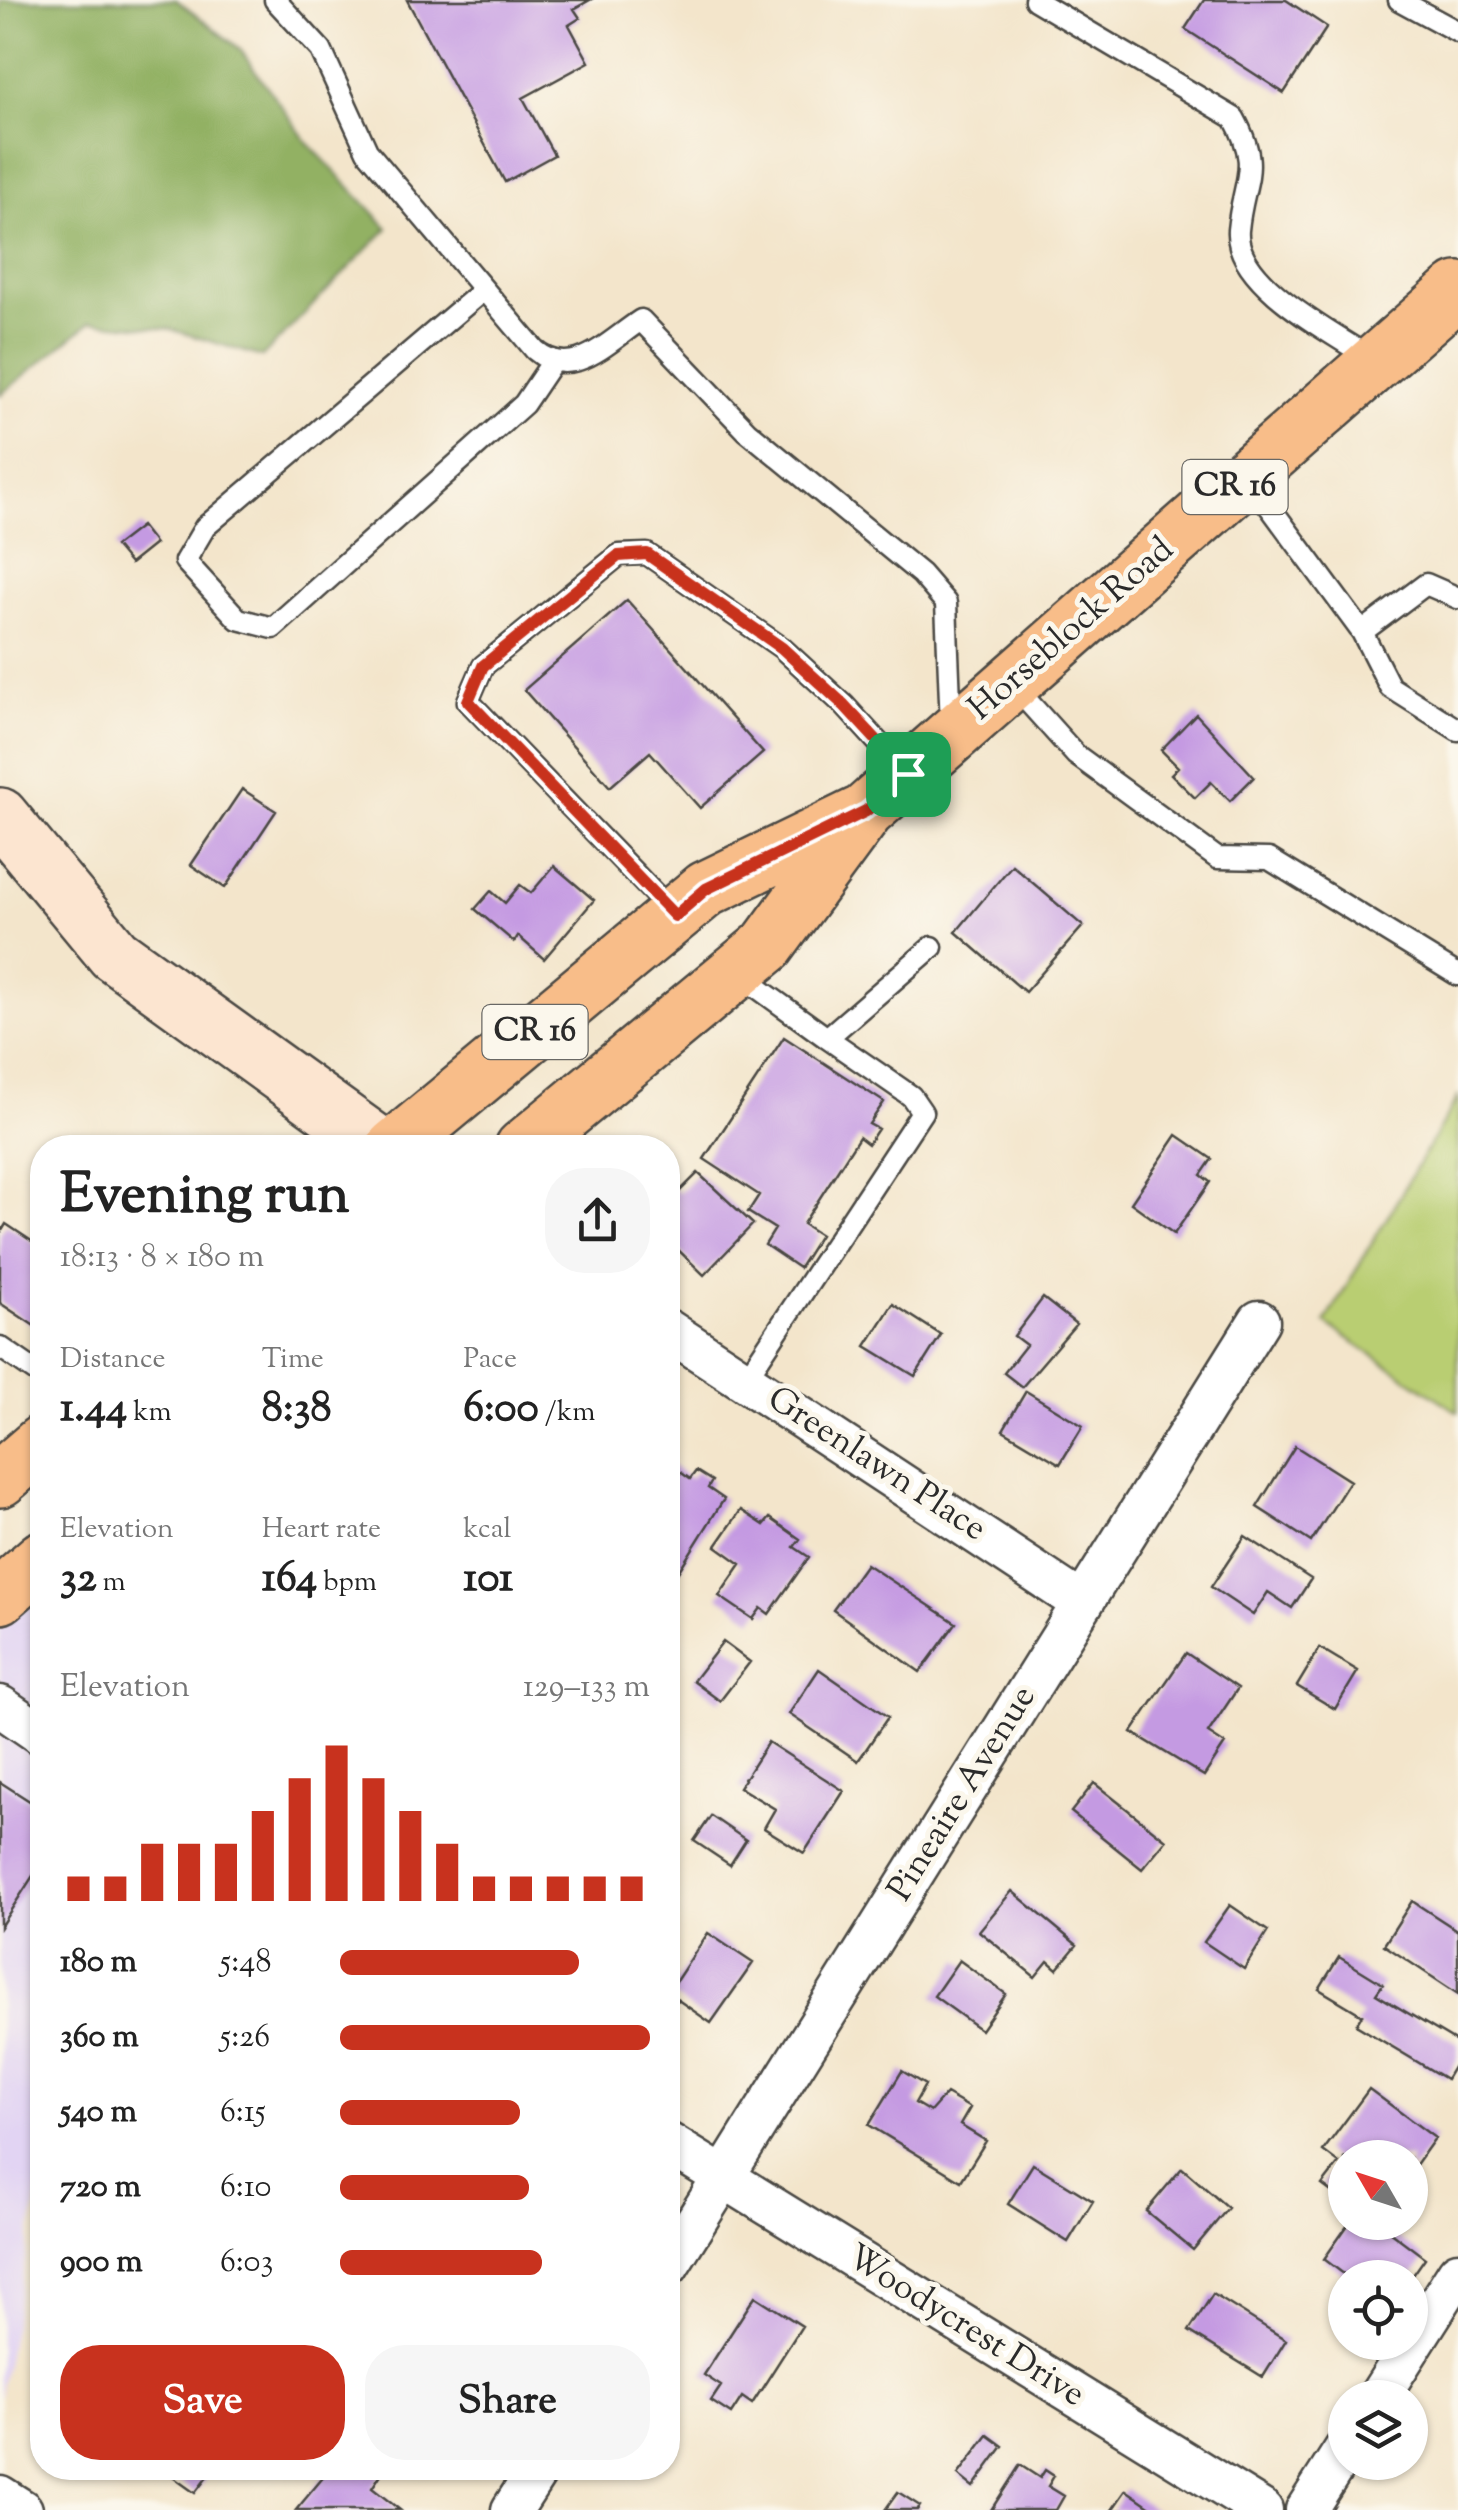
<!DOCTYPE html>
<html lang="en">
<head>
<meta charset="utf-8">
<style>
  :root { --surface:#fff; --page:#f6f6f6; --text:#222; --muted:#767676; --accent:#c8321e }
  body { margin:0; font-family:"Sorts Mill Goudy",serif; background:var(--page); color:var(--text); height:100vh; display:flex; flex-direction:column; font-size:38px; white-space:nowrap }
  * { box-sizing:border-box; margin:0 }
  p { font-size:32px; color:var(--muted) }
  .icon { flex:none; width:55px; height:55px; fill:none; stroke:currentColor; stroke-width:2; stroke-linecap:round; stroke-linejoin:round }
  .map { position:relative; flex:1; overflow:hidden }
  .sheet { position:absolute; left:30px; top:1135px; width:650px; height:1345px; display:flex; flex-direction:column; background:var(--surface); border-radius:40px; box-shadow:0 2px 8px #0004 }
  .sheet>* { flex:none }
  .needle { width:65px; rotate:309deg }
  .fabs { position:absolute; left:1328px; top:2140px; display:grid; gap:20px }
  .fabs a { display:grid; place-items:center; width:100px; height:100px; border-radius:50%; background:var(--surface); box-shadow:0 2px 8px #0004; font-size:50px }
  .pin { position:absolute; display:grid; place-items:center; width:85px; height:85px; color:#fff; margin:-42px; border-radius:20px; box-shadow:0 5px 15px #0006 }
  .round { display:grid; place-items:center; flex:none; width:105px; height:105px; border-radius:40px; background:var(--page) }
  .headline { display:flex; align-items:center; justify-content:space-between; height:170px; padding:0 30px }
  h1 { font-size:55px; font-weight:700; line-height:75px }
  .figures { display:grid; grid-template-columns:repeat(3,1fr); gap:15px; height:170px; padding:10px 30px }
  .figures div { display:grid; align-content:center }
  .figures b { font-size:42px; font-weight:700 }
  .figures small { font-size:28px; font-weight:400 }
  .figures p { font-size:28px }
  .chart { height:280px; padding:20px 30px }
  .chart p { display:flex; justify-content:space-between }
  .chart svg { width:100%; height:180px; margin-top:10px; stroke:var(--accent); stroke-width:6 }
  .cta { display:flex; gap:20px; margin-top:auto; padding:20px 30px }
  .cta a { flex:1; height:115px; border-radius:40px; background:var(--accent); color:#fff; font-size:40px; font-weight:700; line-height:115px; text-align:center }
  .cta a+a { background:var(--page); color:var(--text) }
  ul { padding:0 30px; list-style:none; font-size:32px }
  li { display:grid; grid-template-columns:160px 120px 1fr; align-items:center; height:75px }
  li i { height:25px; border-radius:12px; background:var(--accent) }
  .map>svg:first-child { display:block }
  .built { fill:#e2d4f3 }
  .green { fill:#b9ce72; stroke:#727c4e; stroke-width:2.5 }
  .forest { fill:#92b164; stroke:#5e6e48; stroke-width:2.5 }
  .building { fill:#c49ae2 }
  .lines { fill:none; stroke-linecap:round; stroke-linejoin:round }
  .lane-casing { stroke:#494743; stroke-width:25 }
  .street-casing { stroke:#494743; stroke-width:45 }
  .secondary-casing { stroke:#494743; stroke-width:60 }
  .primary-casing { stroke:#494743; stroke-width:60 }
  .lane { stroke:#fff; stroke-width:20 }
  .street { stroke:#fff; stroke-width:40 }
  .secondary { stroke:#fce5d0; stroke-width:55 }
  .primary { stroke:#f8bd89; stroke-width:55 }
  .route-casing { stroke:#fff; stroke-width:20 }
  .route { stroke:#c8321e; stroke-width:12 }
  .labels { text-anchor:middle; dominant-baseline:central; stroke-width:10; stroke-linejoin:round; paint-order:stroke }
  .shield { fill:#fbf7ec; stroke:#696865; stroke-width:2.5 }
  .shield-label { font-size:32px; font-weight:bold; fill:#2b2b2b }
  .street-label { font-size:35px; fill:#2b2b2b; stroke:#fbf7ec }
</style>
</head>
<body>
<div class="map">
<svg width="1458" height="2510" viewBox="0 0 1458 2510">
  <rect width="100%" height="100%" fill="#fbf7ec"/>
  <filter id="ink" filterUnits="userSpaceOnUse"><feTurbulence type="fractalNoise" baseFrequency=".01" numOctaves="2"/><feDisplacementMap in="SourceGraphic" scale="20" xChannelSelector="R" yChannelSelector="G"/><feConvolveMatrix kernelMatrix="1 2 1 2 8 2 1 2 1" color-interpolation-filters="sRGB"/></filter>
  <filter id="wash" filterUnits="userSpaceOnUse"><feTurbulence type="fractalNoise" baseFrequency=".0048" numOctaves="4" result="noise"/><feDisplacementMap in="SourceGraphic" scale="40" xChannelSelector="R" yChannelSelector="G"/><feGaussianBlur stdDeviation="2.25" result="paint"/><feColorMatrix in="noise" values="0 0 0 0 0 0 0 0 0 0 0 0 0 0 0 0 0 1.4 0 .05"/><feComposite in="paint" operator="in"/></filter>
  <g filter="url(#wash)">
    <rect width="100%" height="100%" fill="#f3e5cb"/>
    <path class="built" d="M42 1559V2170L0 2398V1591Z"/>
    <path class="green" d="M1458 1097V1412L1325 1323Z"/>
    <path class="forest" d="M0 0H176L239 48 307 142 388 228 262 357 170 329 91 322 0 395Z"/>
    <g id="blocks">
      <path class="building" d="M407 0H590L574 9 580 18 569 25 589 62 523 98 554 155 505 182Z
        M1204 0H1286L1327 27 1284 93 1185 29Z
        M141 526 155 544 130 564 115 546Z
        M627 600 763 753 700 808 650 752 610 787 524 690Z
        M1196 714 1254 777 1230 801 1211 782 1195 798 1171 774 1178 767 1161 750Z
        M242 789 276 811 225 888 191 865Z
        M1012 865 1083 926 1025 992 956 932Z
        M554 866 594 900 544 959 518 936 514 942 475 909 491 891 505 903 520 885 531 893Z
        M784 1037 884 1102 869 1124 878 1129 868 1144 859 1137 803 1224 820 1235 799 1268 765 1245 775 1229 748 1212 759 1195 704 1159Z
        M1177 1135 1212 1159 1201 1175 1210 1182 1174 1234 1131 1203Z
        M698 1173 753 1224 704 1275 668 1240V1183L678 1193Z
        M6 1224 42 1248V1331L0 1303V1234Z
        M1043 1298 1076 1324 1022 1387 1004 1373 1026 1345 1014 1336Z
        M893 1304 941 1335 915 1376 866 1346Z
        M1026 1391 1083 1426 1060 1464 1003 1430Z
        M1295 1446 1350 1481 1311 1542 1257 1507Z
        M668 1463 690 1479 696 1471 712 1481 708 1488 724 1499 668 1588Z
        M741 1510 764 1525 770 1518 800 1539 794 1547 809 1557 769 1614 761 1608 753 1619 719 1596 741 1564 716 1546Z
        M1245 1536 1311 1579 1292 1608 1268 1592 1253 1615 1211 1587Z
        M866 1564 956 1623 920 1672 833 1610Z
        M723 1642 750 1662 720 1701 693 1681Z
        M1320 1648 1358 1671 1335 1709 1297 1686Z
        M1186 1653 1238 1688 1208 1733 1225 1744 1204 1776 1132 1732Z
        M819 1669 888 1717 858 1761 789 1714Z
        M768 1742 844 1791 804 1853 764 1828 775 1809 739 1787Z
        M0 1782 42 1809V1876L36 1871 0 1927Z
        M1094 1783 1166 1840 1142 1869 1071 1812Z
        M711 1816 746 1840 730 1865 694 1841Z
        M1012 1891 1077 1945 1057 1969 1048 1961 1035 1977 979 1931Z
        M1412 1901 1458 1931V1994L1384 1945Z
        M1230 1905 1268 1931 1244 1969 1204 1942Z
        M708 1933 753 1963 711 2023 668 1993Z
        M1339 1957 1383 1984 1376 1994 1458 2043V2059L1446 2079 1356 2025 1362 2015 1319 1989Z
        M959 1960 1006 1994 981 2030 934 1996Z
        M902 2071 925 2085 915 2103 930 2112 946 2094 970 2108 960 2125 986 2141 961 2181 869 2125Z
        M1369 2089 1435 2138 1410 2173V2158H1345V2202L1322 2185 1339 2163 1323 2151Z
        M1033 2164 1093 2201 1068 2242 1008 2204Z
        M1182 2168 1228 2208 1193 2250 1146 2211Z
        M1350 2222H1377L1425 2258 1411 2278H1349L1324 2259Z
        M1213 2294 1286 2340 1263 2377 1189 2331Z
        M755 2296 802 2326 752 2404 742 2397 731 2414 711 2401 721 2386 704 2375Z
        M988 2435 1003 2446 973 2487 958 2475Z
        M1020 2465 1040 2478 1045 2470 1054 2476 1048 2486 1064 2496 1056 2510H991Z
        M160 2468H214L195 2493Z
        M331 2468 354 2472 358 2468H385L372 2488 400 2510H296Z
        M1126 2490 1155 2510H1112Z
        M898 2492 920 2506 917 2510H885Z"/>
    </g>
  </g>
  <g filter="url(#ink)">
    <use href="#blocks" fill-opacity="0" stroke="#494743" stroke-width="2.5"/>
    <g class="lines">
      <defs>
        <path id="lane" d="M275 0 321 50 367 151 535 350C572 382 606 343 641 320L747 431 921 574 946 603 951 726
          M1035 0 1234 118C1262 169 1243 178 1238 230 1234 284 1336 335 1375 361
          M1399 0 1458 32
          M482 291 205 527 185 561 238 619 273 628 524 404 551 364
          M1247 476 1362 632 1426 584 1458 598
          M1362 632 1390 687 1458 730
          M1013 685 1076 755 1217 858 1269 859 1458 975
          M672 912 468 701 483 666 619 555 647 554 782 648 844 705 906 773
          M737 973 827 1038
          M0 1347 42 1376
          M745 1380 922 1112 911 1096 827 1038 932 947"/>
        <path id="street" d="M668 1330 1082 1603
          M0 1706 42 1735
          M668 2143 1262 2510
          M668 2266 1259 1321
          M1378 2398 1458 2272
          M0 2496 22 2510
          M512 2510 539 2468
          M1306 2510 1345 2449"/>
        <path id="secondary" d="M0 816 114 954 383 1148"/>
        <path id="primary" d="M394 1148 706 889 859 815
          M523 1148 767 946 866 811 1458 290
          M0 1479 42 1443
          M0 1596 42 1559"/>
      </defs>
      <use href="#lane" class="lane-casing"/>
      <use href="#street" class="street-casing"/>
      <use href="#secondary" class="secondary-casing"/>
      <use href="#primary" class="primary-casing"/>
      <use href="#lane" class="lane"/>
      <use href="#street" class="street"/>
      <use href="#secondary" class="secondary"/>
      <use href="#primary" class="primary"/>
    </g>
  </g>
  <g class="lines" filter="url(#ink)">
    <defs>
      <path id="route" d="M647 554 782 648 844 705 908 774 866 811 706 889 675 916 468 701 483 666 618 556Z"/>
    </defs>
    <use href="#route" class="route-casing"/>
    <use href="#route" class="route"/>
  </g>
  <g class="labels">
    <g class="shield">
      <rect x="1182.5" y="460" width="105" height="54" rx="8"/>
      <rect x="482.5" y="1005" width="105" height="54" rx="8"/>
    </g>
    <g class="shield-label">
      <text x="1235" y="487">CR 16</text>
      <text x="535" y="1032">CR 16</text>
    </g>
    <g class="street-label">
      <text transform="translate(1072 630) rotate(-41)">Horseblock Road</text>
      <text transform="translate(876 1465) rotate(33)">Greenlawn Place</text>
      <text transform="translate(963 1794) rotate(-58)">Pineaire Avenue</text>
      <text transform="translate(965 2327) rotate(32)">Woodycrest Drive</text>
    </g>
  </g>
</svg>
<div class="fabs">
<a><svg class="needle" viewBox="-14 -14 28 28"><path d="M0-13l5 13h-10z" fill="#e53935"/><path d="M0 13l5-13h-10z" fill="#767676"/></svg></a>
<a><svg class="icon" aria-label="locate" viewBox="0 0 24 24"><circle cx="12" cy="12" r="6"/><path d="M12 2v4M12 18v4M2 12h4M18 12h4"/></svg></a>
<a><svg class="icon" aria-label="layers" viewBox="0 0 24 24"><path d="M12 4l9 5-9 5-9-5zM3 14l9 5 9-5"/></svg></a>
</div>
<div class="pin" style="left:908px;top:774px;background:#1e9e55"><svg class="icon" aria-label="arrive" viewBox="0 0 24 24"><path d="M6 21V4h12l-3 4 3 4H6"/></svg></div>
<section class="sheet">
<div class="headline"><div><h1>Evening run</h1><p>18:13 · 8 × 180 m</p></div><a class="round"><svg class="icon" aria-label="share" viewBox="0 0 24 24"><path d="M12 15V3M7 8l5-5 5 5M5 13v7h14v-7"/></svg></a></div>
<div class="figures">
<div><p>Distance</p><b>1.44<small> km</small></b></div>
<div><p>Time</p><b>8:38</b></div>
<div><p>Pace</p><b>6:00<small> /km</small></b></div>
</div>
<div class="figures">
<div><p>Elevation</p><b>32<small> m</small></b></div>
<div><p>Heart rate</p><b>164<small> bpm</small></b></div>
<div><p>kcal</p><b>101</b></div>
</div>
<div class="chart"><p><span>Elevation</span>129–133 m</p>
<svg viewBox="0 0 160 44" preserveAspectRatio="none"><path d="M5 44V38M15 44V38M25 44V30M35 44V30M45 44V30M55 44V22M65 44V14M75 44V6M85 44V14M95 44V22M105 44V30M115 44V38M125 44V38M135 44V38M145 44V38M155 44V38"/></svg>
</div>
<ul>
<li><b>180 m</b>5:48<i style="width:77%"></i></li>
<li><b>360 m</b>5:26<i style="width:100%"></i></li>
<li><b>540 m</b>6:15<i style="width:58%"></i></li>
<li><b>720 m</b>6:10<i style="width:61%"></i></li>
<li><b>900 m</b>6:03<i style="width:65%"></i></li>
</ul>
<div class="cta"><a>Save</a><a>Share</a></div>
</section>
</div>
</body>
</html>
